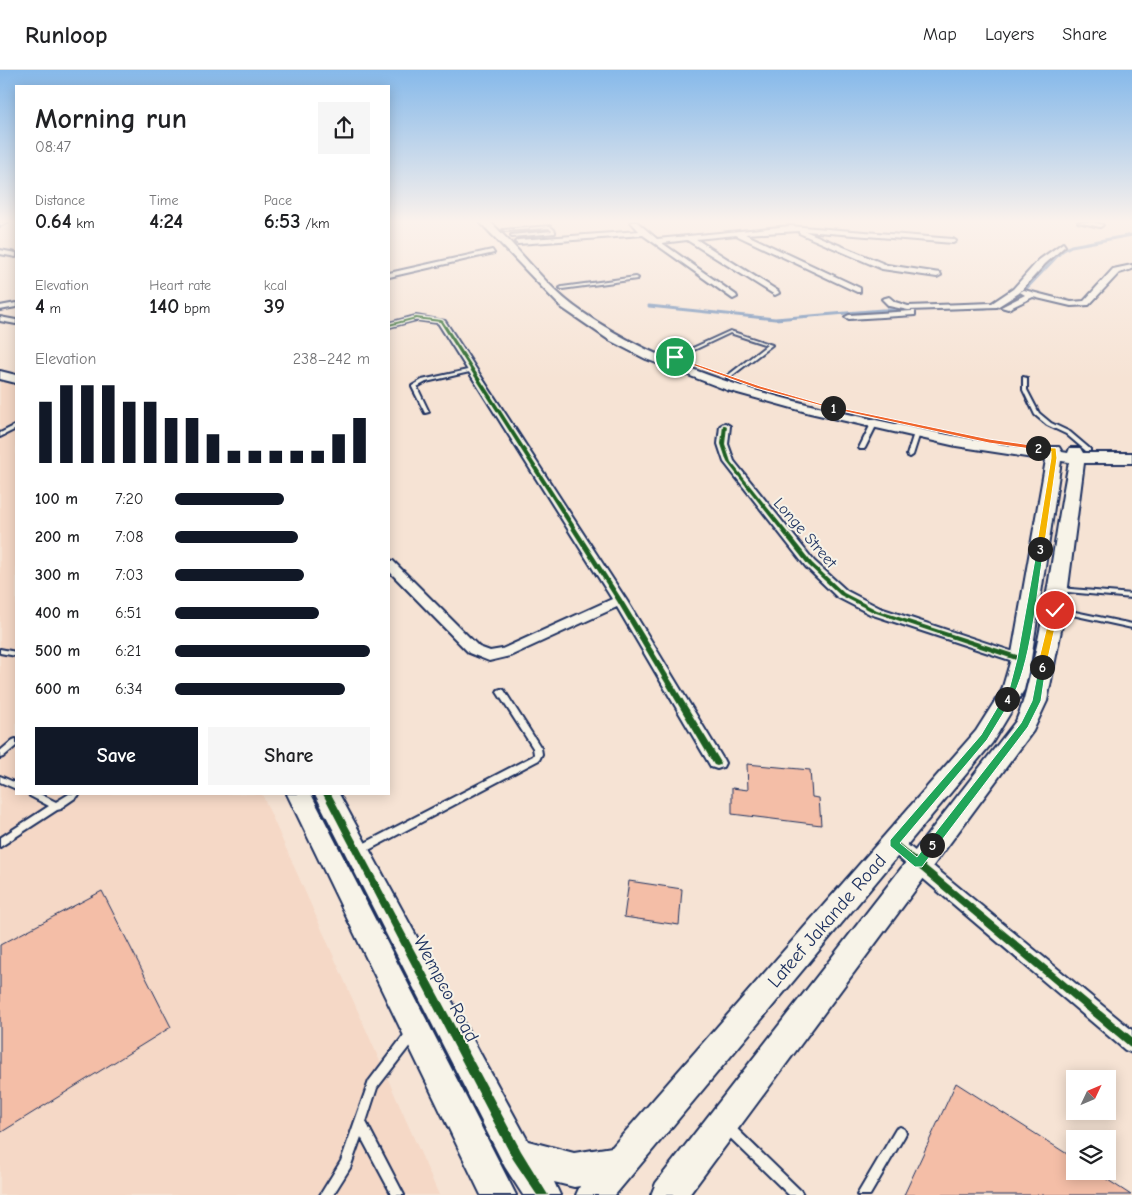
<!DOCTYPE html>
<html lang="en">
<head>
<meta charset="utf-8">
<style>
  :root { --surface:#fff; --page:#f6f6f6; --text:#202124; --muted:#757577; --line:#e0e0e0; --accent:#111827 }
  body { margin:0; font-family:"Comic Neue",sans-serif; background:var(--page); color:var(--text); height:100vh; display:flex; flex-direction:column; font-size:19px; white-space:nowrap }
  * { box-sizing:border-box; margin:0 }
  p { font-size:16px; color:var(--muted) }
  .icon { flex:none; width:28px; height:28px; fill:none; stroke:currentColor; stroke-width:2; stroke-linecap:round; stroke-linejoin:round }
  .map { position:relative; flex:1; overflow:hidden }
  .details { position:absolute; left:15px; top:15px; width:375px; height:710px; display:flex; flex-direction:column; background:var(--surface); border-radius:0px; box-shadow:0 2px 12px #0003 }
  .details>* { flex:none }
  .needle { width:32px; rotate:46deg }
  .buttons { position:absolute; left:1066px; top:1000px; display:grid; gap:10px }
  .buttons a { display:grid; place-items:center; width:50px; height:50px; border-radius:0px; background:var(--surface); box-shadow:0 2px 12px #0003; font-size:25px }
  .pin { position:absolute; display:grid; place-items:center; width:42px; height:42px; color:#fff; margin:-21px; border:2px solid #fff; border-radius:50%; box-shadow:0 1px 5px #0007 }
  .km { position:absolute; width:25px; height:25px; margin:-12px; border-radius:50%; background:#222; color:#fff; font-size:14px; line-height:25px; text-align:center }
  .round { display:grid; place-items:center; flex:none; width:52px; height:52px; border-radius:0px; background:var(--page) }
  .headline { display:flex; align-items:center; justify-content:space-between; height:85px; padding:0 20px }
  h1 { font-size:28px; font-weight:800; line-height:38px }
  .metrics { display:grid; grid-template-columns:repeat(3,1fr); gap:8px; height:85px; padding:5px 20px }
  .metrics div { display:grid; align-content:center }
  .metrics b { font-size:21px; font-weight:800 }
  .metrics small { font-size:14px; font-weight:400 }
  .metrics p { font-size:14px }
  .chart { height:140px; padding:10px 20px }
  .chart p { display:flex; justify-content:space-between }
  .chart svg { width:100%; height:90px; margin-top:5px; stroke:var(--accent); stroke-width:6 }
  .button { display:flex; gap:10px; margin-top:auto; padding:10px 20px }
  .button a { flex:1; height:58px; border-radius:0px; background:var(--accent); color:#fff; font-size:20px; font-weight:800; line-height:58px; text-align:center }
  .button a+a { background:var(--page); color:var(--text) }
  ul { padding:0 20px; list-style:none; font-size:16px }
  li { display:grid; grid-template-columns:80px 60px 1fr; align-items:center; height:38px }
  li i { height:12px; border-radius:6px; background:var(--accent) }
  header { display:flex; align-items:center; gap:30px; box-sizing:border-box; height:70px; padding:0 25px; background:var(--surface); border-bottom:1px solid var(--line) }
  header strong { font-size:24px }
  nav { display:flex; gap:28px; margin-inline-start:auto; font-size:18px }
  .map>svg:first-child { display:block }
  .built { fill:#f5d8c6 }
  .lines { fill:none; stroke-linecap:round; stroke-linejoin:round }
  .stream { stroke:#6486b4; stroke-width:3 }
  .building { fill:#f4bea7; stroke:#1b2f5e }
  .lane-casing { stroke:#1b2f5e; stroke-width:4 }
  .street-casing { stroke:#1b2f5e; stroke-width:4 }
  .secondary-casing { stroke:#1b2f5e; stroke-width:4 }
  .lane { fill:#f7f3e8; fill-rule:evenodd }
  .street { fill:#f7f3e8; fill-rule:evenodd }
  .secondary { fill:#f7f3e8; fill-rule:evenodd }
  .cycleway-casing { stroke:#f7f3e8; stroke-width:3 }
  .cycleway { fill:#1b5e20; fill-rule:evenodd }
  .split-1 { fill:#f0652b; stroke:#fff }
  .split-2 { fill:#f0652b; stroke:#fff }
  .split-3 { fill:#f5b400; stroke:#fff }
  .split-4 { fill:#22a559; stroke:#fff }
  .split-5 { fill:#22a559; stroke:#fff }
  .split-6 { fill:#22a559; stroke:#fff }
  .split-7 { fill:#f5b400; stroke:#fff }
  .labels { text-anchor:middle; dominant-baseline:central; stroke-width:4; stroke-linejoin:round; paint-order:stroke }
  .street-label { font-size:16px; fill:#1b2f5e; stroke:#f7f3e8 }
  .near-street-label { font-size:19px; fill:#1b2f5e; stroke:#f7f3e8 }
</style>
</head>
<body>
<header>
<strong>Runloop</strong>
<nav><a>Map</a><a>Layers</a><a>Share</a></nav>
</header>
<div class="map">
<svg width="1132" height="1125" viewBox="0 0 1132 1125">
  <rect width="100%" height="100%" fill="#f6e3d4"/>
  <filter id="ink" filterUnits="userSpaceOnUse"><feTurbulence type="fractalNoise" baseFrequency=".02" numOctaves="2"/><feDisplacementMap in="SourceGraphic" scale="10" xChannelSelector="R" yChannelSelector="G"/><feConvolveMatrix kernelMatrix="1 2 1 2 8 2 1 2 1" color-interpolation-filters="sRGB"/></filter>
  <g filter="url(#ink)">
    <path class="built" d="M0 311 16 315V724H262L439 1125H0Z"/>
    <g class="lines">
      <path class="stream" d="M649 236 775 249 882 240 985 238 1004 235 1021 224 1062 181 1071 176 1132 165"/>
    </g>
    <path class="building" d="M747 694 810 700 812 727 819 728 821 755 732 744V718L748 720Z
      M629 811 682 819 679 855 624 847Z
      M102 821 171 957 0 1063V875Z
      M956 1013 1075 1089V1101H1094L1131 1125H904Z"/>
    <g class="lines">
      <defs>
        <path id="lane" d="M550 156 555 161V163L512 167 511 165 552 161 549 158 505 161 503 160Z
          M636 207 638 208 637 209 562 219 560 218 562 217Z
          M730 261 772 275 729 308H727V306L767 275 730 263 677 288 673 287Z
          M472 299 474 300V301L426 312 417 317 429 342 425 343 412 317V316L422 310Z
          M1023 307 1027 308V320L1039 343 1051 353 1070 362 1090 379V381H1086L1066 364 1047 355 1035 345 1023 320Z
          M874 352 877 354 865 378 864 379H860L859 378 871 354Z
          M14 356H16V359L0 367V363Z
          M917 361 920 363 913 385 910 387 908 386 907 385 914 363Z
          M1059 518 1132 524V528L1057 521 1056 520 1057 519Z
          M1056 538 1132 554V558L1054 541 1053 540Z
          M0 579 16 582V586L0 583Z
          M501 619 504 620 541 678 542 684 539 690 363 783 360 784 357 783 356 780 357 777 533 686 534 684 533 678 497 622 498 620Z
          M16 669V676L3 687 0 688V681L13 670Z
          M0 706 16 713V719L0 712Z
          M29 724H40L56 732 69 724H79L78 726 62 737 61 739 57 740 0 777V768L49 736 30 726Z
          M411 960 415 961 416 965 415 969 377 1018 366 1052 404 1125H392L361 1067 350 1098 333 1125H320L341 1091 369 1011 407 961Z
          M728 1052 732 1054 801 1121 803 1125H789L724 1062 722 1058 724 1054Z
          M900 1057 904 1059 906 1063 904 1067 870 1125H857L896 1059Z"/>
        <path id="street" d="M0 152H8L0 156Z
          M631 152H637L657 169 790 156 953 169 956 171 953 173 805 161 887 195 940 203 941 205 937 207 882 199 799 163V161L745 164 860 218V222H857L736 165 696 169 778 221 779 223 775 225 687 170 662 173 736 225 737 227 733 229 643 165 518 174 515 172 518 170 639 161Z
          M1078 152H1093L1103 155 1100 157Z
          M1063 173 1065 176 1045 194 1019 223 997 237 908 240 889 236 882 229 889 227 895 232 908 236 992 233 1013 219 1039 190Z
          M0 180 16 183V187L0 184Z
          M492 180 494 183 389 207V203Z
          M1132 195V199L1119 203 1089 235 1071 236 1033 227 1008 239 1001 237 1025 225 1020 222 1024 220 1071 232 1084 231 1113 199Z
          M16 233V237L0 240V236Z
          M912 241H915V245L849 249 845 247 849 245Z
          M416 246 445 251 627 531 723 689 725 693 723 697 717 699 711 697 617 537 510 586 489 591 469 583 389 501V490L393 491 479 577 490 581 502 579 612 529 438 253 416 250 389 257V253Z
          M0 247 16 250V254L0 251Z
          M725 353 730 356 728 374 734 391 814 491 847 521 880 538 1026 586 1028 589 1026 592H1016L870 544 837 527 806 497 724 392 718 374 720 356Z
          M893 766 899 768 1132 960V983L1125 980 887 778 884 773 887 768Z"/>
        <path id="secondary" d="M480 152H490C522 181 546 218 582 242 667 301 771 327 871 349 928 361 984 373 1042 380L1046 381 1049 377H1059L1062 382 1068 383 1070 378H1080L1083 383H1132V393H1084L1065 540 1047 631 1033 661 689 1125H651L656 1113 1016 651C1025 631 1028 611 1034 589 1049 524 1056 458 1069 392L1061 391 1031 589 1024 620 992 673 615 1125H576L580 1116 574 1117 554 1112 560 1125H523L505 1097 315 724H339L528 1071 574 1083 612 1077 976 661 1002 620 1011 589 1046 390 956 376 810 343 727 320 646 289 609 270 561 237Z
          M0 301 16 305V313L0 309Z
          M287 724H311L516 1125H481Z"/>
      </defs>
      <use href="#lane" class="lane-casing"/>
      <use href="#street" class="street-casing"/>
      <use href="#secondary" class="secondary-casing"/>
      <use href="#lane" class="lane"/>
      <use href="#street" class="street"/>
      <use href="#secondary" class="secondary"/>
      <defs>
        <path id="cycleway" d="M416 247 441 250 443 251 623 531 720 691 721 693 720 695 717 696 714 695 617 531 440 252 416 249 389 256V254Z
          M723 355H725L727 356 725 374 731 392 812 493 844 523 877 540 1023 587 1024 589 1023 591H1019L873 542 840 525 808 495 727 392 721 374Z
          M323 724H331L521 1081 548 1125H537L513 1089Z
          M893 770 896 771 1132 967V978L1129 976 890 775 889 773 890 771Z"/>
      </defs>
      <use href="#cycleway" class="cycleway-casing"/>
      <use href="#cycleway" class="cycleway"/>
    </g>
  </g>
  <linearGradient id="sky" x2="0" y2="1"><stop stop-color="#86b9ea"/><stop offset="0.49" stop-color="#fbf2ec"/><stop offset="1" stop-color="#fbf2ec" stop-opacity="0"/></linearGradient>
  <rect width="1132" height="309" fill="url(#sky)"/>
  <path class="split-1" d="M673 286 760 316 836 338 833 339 756 318 673 288Z"/>
  <path class="split-2" d="M831 336 989 369 1038 376 1041 378 1038 380 989 373 833 339Z"/>
  <path class="split-3" d="M1035 377 1056 378 1057 388 1044 479 1040 482 1036 479 1051 388V381L1035 380Z"/>
  <path class="split-4" d="M1037 478 1044 479C1037 519 1031 599 1010 631L1007 632 1003 629 1009 620 1017 589Z"/>
  <path class="split-5" d="M1007 625 1012 629 987 670 900 773 917 787 928 772H936V778L922 797H915L890 776V770L981 665 1004 626Z"/>
  <path class="split-6" d="M1039 595 1046 597 1041 631 1028 657 936 778H928V772L1021 653 1032 631Z"/>
  <path class="split-7" d="M1055 537 1059 540 1046 597 1042 600 1037 597 1051 540Z"/>
  <g class="labels">
    <g class="street-label">
      <text transform="translate(805 463) rotate(49)">Longe Street</text>
    </g>
    <g class="near-street-label">
      <text transform="translate(827 851) rotate(-49)">Lateef Jakande Road</text>
      <text transform="translate(446 919) rotate(62)">Wempco Road</text>
    </g>
  </g>
</svg>
<div class="buttons">
<a><svg class="needle" viewBox="-14 -14 28 28"><path d="M0-13l5 13h-10z" fill="#e53935"/><path d="M0 13l5-13h-10z" fill="#757577"/></svg></a>
<a><svg class="icon" aria-label="layers" viewBox="0 0 24 24"><path d="M12 4l9 5-9 5-9-5zM3 14l9 5 9-5"/></svg></a>
</div>
<div class="pin" style="left:675px;top:287px;background:#1e9e55"><svg class="icon" aria-label="arrive" viewBox="0 0 24 24"><path d="M6 21V4h12l-3 4 3 4H6"/></svg></div>
<div class="pin" style="left:1055px;top:540px;background:#d93025"><svg class="icon" aria-label="check" viewBox="0 0 24 24"><path d="M5 12l5 5 9-10"/></svg></div>
<b class="km" style="left:833px;top:338px">1</b>
<b class="km" style="left:1038px;top:378px">2</b>
<b class="km" style="left:1040px;top:479px">3</b>
<b class="km" style="left:1007px;top:629px">4</b>
<b class="km" style="left:932px;top:775px">5</b>
<b class="km" style="left:1042px;top:597px">6</b>
<section class="details">
<div class="headline"><div><h1>Morning run</h1><p>08:47</p></div><a class="round"><svg class="icon" aria-label="share" viewBox="0 0 24 24"><path d="M12 15V3M7 8l5-5 5 5M5 13v7h14v-7"/></svg></a></div>
<div class="metrics">
<div><p>Distance</p><b>0.64<small> km</small></b></div>
<div><p>Time</p><b>4:24</b></div>
<div><p>Pace</p><b>6:53<small> /km</small></b></div>
</div>
<div class="metrics">
<div><p>Elevation</p><b>4<small> m</small></b></div>
<div><p>Heart rate</p><b>140<small> bpm</small></b></div>
<div><p>kcal</p><b>39</b></div>
</div>
<div class="chart"><p><span>Elevation</span>238–242 m</p>
<svg viewBox="0 0 160 44" preserveAspectRatio="none"><path d="M5 44V14M15 44V6M25 44V6M35 44V6M45 44V14M55 44V14M65 44V22M75 44V22M85 44V30M95 44V38M105 44V38M115 44V38M125 44V38M135 44V38M145 44V30M155 44V22"/></svg>
</div>
<ul>
<li><b>100 m</b>7:20<i style="width:56%"></i></li>
<li><b>200 m</b>7:08<i style="width:63%"></i></li>
<li><b>300 m</b>7:03<i style="width:66%"></i></li>
<li><b>400 m</b>6:51<i style="width:74%"></i></li>
<li><b>500 m</b>6:21<i style="width:100%"></i></li>
<li><b>600 m</b>6:34<i style="width:87%"></i></li>
</ul>
<div class="button"><a>Save</a><a>Share</a></div>
</section>
</div>
</body>
</html>
